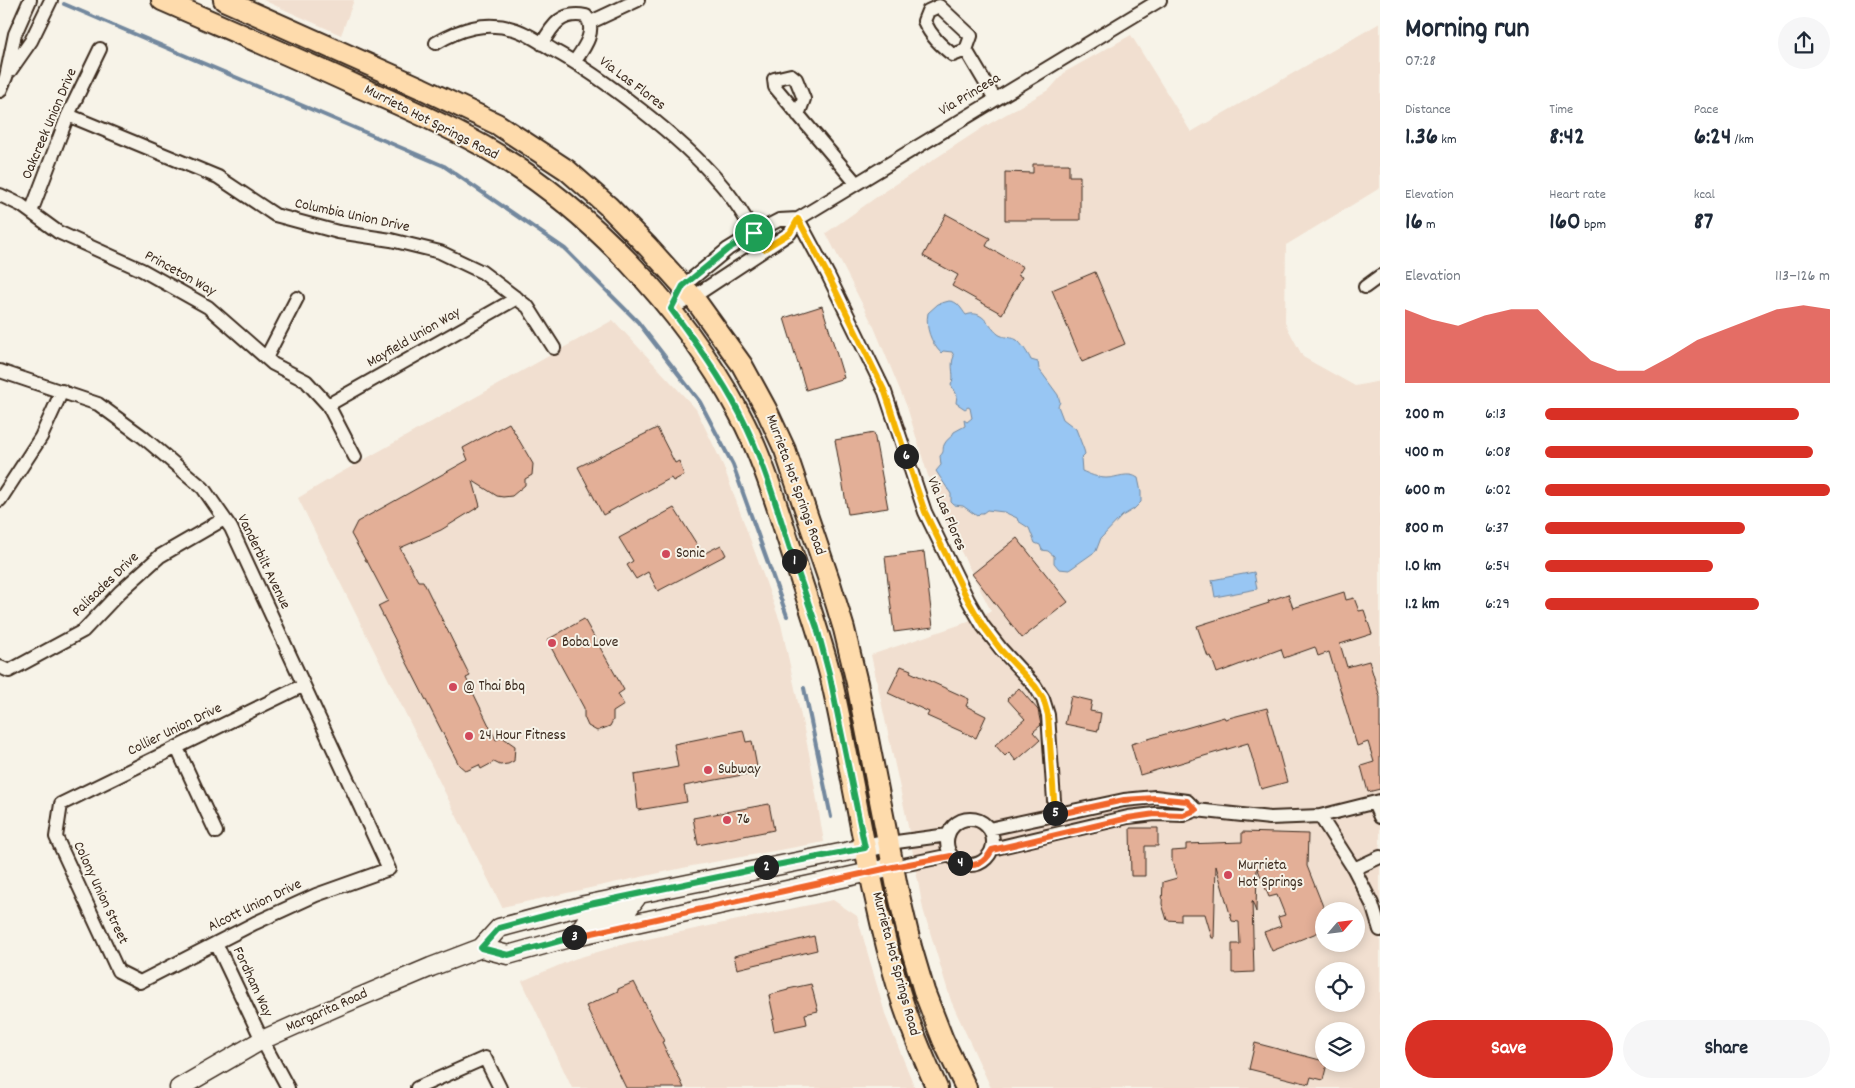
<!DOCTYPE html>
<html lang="en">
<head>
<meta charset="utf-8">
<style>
  :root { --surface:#fff; --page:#f6f6f7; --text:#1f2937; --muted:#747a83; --accent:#d93025 }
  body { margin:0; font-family:Dekko,sans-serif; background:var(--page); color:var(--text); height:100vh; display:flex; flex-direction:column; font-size:19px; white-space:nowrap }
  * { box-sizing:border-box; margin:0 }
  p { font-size:16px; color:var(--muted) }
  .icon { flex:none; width:28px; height:28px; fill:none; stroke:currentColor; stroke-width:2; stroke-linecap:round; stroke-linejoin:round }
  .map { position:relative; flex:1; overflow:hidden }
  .drawer { display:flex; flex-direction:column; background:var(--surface); width:475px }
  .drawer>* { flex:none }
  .needle { width:32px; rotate:62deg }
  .controls { position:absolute; left:1315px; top:902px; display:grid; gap:10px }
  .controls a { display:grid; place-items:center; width:50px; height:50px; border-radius:50%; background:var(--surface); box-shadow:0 2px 12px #0003; font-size:25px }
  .pin { position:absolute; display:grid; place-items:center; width:42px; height:42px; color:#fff; margin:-21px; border:2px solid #fff; border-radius:50%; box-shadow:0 1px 5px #0007 }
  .km { position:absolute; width:25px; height:25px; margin:-12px; border-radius:50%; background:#222; color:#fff; font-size:14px; line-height:25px; text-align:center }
  .round { display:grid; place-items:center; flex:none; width:52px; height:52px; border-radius:26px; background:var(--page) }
  .headline { display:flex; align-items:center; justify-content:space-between; height:85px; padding:0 25px }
  h1 { font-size:28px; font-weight:800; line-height:38px }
  .stats { display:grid; grid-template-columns:repeat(3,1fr); gap:8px; height:85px; padding:5px 25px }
  .stats div { display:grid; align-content:center }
  .stats b { font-size:25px; font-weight:800 }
  .stats small { font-size:14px; font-weight:400 }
  .stats p { font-size:14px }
  .chart { height:140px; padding:10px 25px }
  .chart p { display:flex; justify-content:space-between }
  .chart svg { width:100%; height:90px; margin-top:5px; fill:var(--accent); opacity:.7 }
  .action { display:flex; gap:10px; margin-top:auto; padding:10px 25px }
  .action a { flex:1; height:58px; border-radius:30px; background:var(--accent); color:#fff; font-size:20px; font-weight:800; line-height:58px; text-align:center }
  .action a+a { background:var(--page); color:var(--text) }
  ul { padding:0 25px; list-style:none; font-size:16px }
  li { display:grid; grid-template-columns:80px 60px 1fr; align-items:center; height:38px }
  li i { height:12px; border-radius:6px; background:var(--accent) }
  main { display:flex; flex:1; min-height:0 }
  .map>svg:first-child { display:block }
  .built { fill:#f1dfd0; fill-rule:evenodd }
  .water { fill:#98c6f3; stroke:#73889e }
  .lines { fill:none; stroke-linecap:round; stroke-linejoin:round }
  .stream { stroke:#73889e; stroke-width:4 }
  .building { fill:#e3af97; stroke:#3b2a1e }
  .minor-casing { stroke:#3b2a1e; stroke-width:16 }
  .secondary-casing { stroke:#3b2a1e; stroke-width:21 }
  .primary-casing { stroke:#3b2a1e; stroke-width:24 }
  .minor { stroke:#f7f3e8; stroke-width:12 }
  .secondary { stroke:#f7f3e8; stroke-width:18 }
  .primary { stroke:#fedbac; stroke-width:20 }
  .split-1-casing { stroke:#fff; stroke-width:10 }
  .split-2-casing { stroke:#fff; stroke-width:10 }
  .split-3-casing { stroke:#fff; stroke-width:10 }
  .split-4-casing { stroke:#fff; stroke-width:10 }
  .split-5-casing { stroke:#fff; stroke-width:10 }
  .split-6-casing { stroke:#fff; stroke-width:10 }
  .split-7-casing { stroke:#fff; stroke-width:10 }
  .split-1 { stroke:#22a559; stroke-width:6 }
  .split-2 { stroke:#22a559; stroke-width:6 }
  .split-3 { stroke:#22a559; stroke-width:6 }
  .split-4 { stroke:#f0652b; stroke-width:6 }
  .split-5 { stroke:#f0652b; stroke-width:6 }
  .split-6 { stroke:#f5b400; stroke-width:6 }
  .split-7 { stroke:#f5b400; stroke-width:6 }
  .poi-dot { fill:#d1495b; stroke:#f7f3e8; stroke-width:2 }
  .labels { text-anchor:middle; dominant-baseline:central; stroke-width:4; stroke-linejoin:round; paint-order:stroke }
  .street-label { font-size:15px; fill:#3b2a1e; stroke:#f7f3e8 }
  .poi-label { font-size:15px; fill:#3b2a1e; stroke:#f7f3e8; text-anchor:start }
</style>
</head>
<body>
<main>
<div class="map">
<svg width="1380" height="1088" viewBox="0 0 1380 1088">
  <rect width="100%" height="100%" fill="#f7f3e8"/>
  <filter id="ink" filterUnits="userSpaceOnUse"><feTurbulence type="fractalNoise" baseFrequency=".02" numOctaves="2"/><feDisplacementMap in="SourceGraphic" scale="10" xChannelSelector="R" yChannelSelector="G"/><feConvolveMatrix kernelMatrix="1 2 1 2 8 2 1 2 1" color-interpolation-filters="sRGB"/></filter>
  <g filter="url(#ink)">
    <path class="built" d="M263 0H354L341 35Z
      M1380 23V188L1286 245 1285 323 1303 357 1355 386 1380 381V1088H991L951 1001 923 909 906 816 871 655 959 625 991 611 936 502 907 407 874 327 826 233 878 196 982 128 1050 89 1065 72 1131 35 1191 132ZM1324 911H1356V944H1324ZM1324 971H1356V1004H1324ZM1324 1031H1356V1064H1324Z
      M613 320 696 409 723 465 781 624 809 753 824 842 692 866 502 907 298 498 333 477Z
      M833 900 857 916 886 1017 915 1088H572L522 981 574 959 628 943Z"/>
    <path class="water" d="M949 301C958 301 961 309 966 315 983 309 988 326 998 334 1003 338 1012 337 1017 340 1021 343 1029 355 1031 360L1038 362 1039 369 1058 395 1060 402 1058 406 1063 419 1076 429 1084 450 1085 454 1081 458 1082 471C1089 474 1098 478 1106 478 1117 478 1128 471 1138 478L1141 492V502L1134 509 1122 516 1101 538 1096 551 1069 570 1059 569 1054 563V556L1048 551 1042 550 1040 545 1035 543 1029 528 1018 521 1017 518 1004 512 987 510 983 513H980L977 516 963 506 954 505 951 502V494L936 471 941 465 940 456C945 451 942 450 944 445 946 439 952 438 954 432L965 426 964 420 967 422 972 418 970 408 968 407 965 409 956 403 957 395 951 385C956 376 949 367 954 356L952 352 943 351 941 353C931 343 925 327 928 313L938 304Z
      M1254 572 1257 589 1215 597 1212 580Z"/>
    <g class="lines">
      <path class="stream" d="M64 4 444 166 565 249 638 322 700 402 733 465 787 616
        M804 688 831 817"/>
    </g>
    <path class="building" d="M1033 164H1069V176H1080V220H1005V172L1033 173Z
      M946 214 990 238 986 246 1023 267 1018 275 1022 277 1002 314 952 286 958 275 923 256Z
      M1095 272 1125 344 1082 362 1052 290Z
      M822 306 844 378 806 390 784 318Z
      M509 423 533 464 532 475 525 479V485L512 496 503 497 497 496 473 481 480 506 441 530 400 548 418 581H423L470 676 466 678 496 740 502 737 515 746 514 761 508 764 500 765 494 762 481 769 479 765 466 771 459 765 378 606 388 601 367 561H366L351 534 357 522 468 460 463 448Z
      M657 428 675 463 679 461 684 475 673 481 671 478 603 515 578 467Z
      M874 433 888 508 848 514 835 440Z
      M674 508 703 554 721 545 726 555 658 591 648 572 636 579 627 565 633 561 619 538Z
      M1017 538 1068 602 1022 638 972 574Z
      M924 552 933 627 894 632 885 557Z
      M1344 592 1346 600 1354 598 1359 611 1364 610 1372 634 1340 644 1347 667 1369 661 1380 697V789L1368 792 1361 766 1374 762 1368 742 1357 746 1329 652 1318 656 1315 647 1284 658 1281 649 1217 673 1211 656 1208 657 1197 626 1269 603 1268 601 1288 594 1293 608Z
      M584 619 624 690 618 694 624 705 613 712V720L610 726 597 731 588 726 584 717V708L547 640Z
      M901 666 911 670 910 672 969 699 966 706 986 716 976 738 927 716 929 712 888 693Z
      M1019 688 1038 710 1041 725 1033 732 1040 740 1016 761 1009 752 1005 756 995 745 1025 719 1007 699Z
      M1071 696 1092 701 1090 711 1101 713 1098 731 1065 724Z
      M1267 708 1287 782 1261 789 1248 743 1140 775 1131 744 1224 717 1225 719Z
      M743 730 746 742 752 741 758 772 684 786 687 802 638 810 634 775 678 767 674 744Z
      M769 804 774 830 698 845 693 818Z
      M1130 828H1158V846H1145V876H1131Z
      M1242 832 1308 834 1307 866 1324 909V930L1272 951 1264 932 1281 926 1278 917 1285 915 1277 895 1269 897 1257 867 1256 912 1252 901 1254 972 1232 973V944H1240L1239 922 1232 921 1216 866 1214 938H1212L1205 914H1181V921L1167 920 1162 904 1163 882 1177 878 1172 862V851L1186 850V844L1242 842Z
      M814 936 817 950 737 969 734 956Z
      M634 982 664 1041 662 1042 684 1088H626L586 1006 618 991V989Z
      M811 984 818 1011 805 1014 807 1024 774 1031 772 1020 774 1019 769 995 788 990V989Z
      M1255 1043 1324 1061V1064H1327L1323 1080 1311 1077 1309 1084 1249 1069Z"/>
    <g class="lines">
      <defs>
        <path id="minor" d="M591 22 638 0
          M436 43C460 29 485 21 513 29 526 32 541 43 553 50 585 67 613 88 641 110 669 132 696 155 719 182 737 202 750 226 764 249
          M542 44C553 24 562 11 586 16 597 31 584 48 575 61
          M966 50 953 55C940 45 931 36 924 21L928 11 939 6 971 36 966 50 995 99
          M10 71 31 41 51 0
          M0 91 6 77 15 34 30 0
          M68 115 218 177 275 215 338 232 391 240 440 252 482 272 528 307 554 348
          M798 115 804 99 796 79 791 75 774 79 775 87 856 183
          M0 195 21 205 58 232 142 270 208 307 273 364 306 381 328 405 355 457
          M31 212 68 115 100 49
          M798 219 828 275 885 392 925 512 968 600 983 626 1001 649 1035 686 1043 699 1048 715 1055 815
          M1365 287 1380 276
          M680 291 683 286 728 249 754 233 779 220 798 219
          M671 309 693 297 790 233 798 219 1160 0
          M266 358 297 298
          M0 371 98 404 143 437 203 488 231 528 389 869 316 895 255 923 140 982 118 971 56 837 61 804 302 686
          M328 405 517 298
          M0 500 41 437 62 391
          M0 667 9 671 83 631 120 592 160 556 224 519
          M177 748 216 832
          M1374 803 1380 817
          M1320 816 1380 801
          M947 842a23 23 0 1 1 46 0a23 23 0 1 1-46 0Z
          M989 829 1124 800 1155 797 1187 801 1196 810
          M889 843 948 835
          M992 849 1128 817 1155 814 1183 815 1196 810 1270 818 1320 816 1354 869 1372 904 1380 930
          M893 867 951 855
          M1354 869 1380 857
          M216 943 262 1040 288 1088
          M417 1088 485 1058 500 1088"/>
        <path id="secondary" d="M576 936 586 921 628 909 640 893
          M481 948 508 955 576 936 893 867
          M179 1088 262 1040 334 1008 431 967 481 948 499 928 585 905 889 843"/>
        <path id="primary" d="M162 0C228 29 294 57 359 87 401 105 443 124 483 146 587 206 682 307 739 413 764 459 778 511 795 561 807 600 821 638 831 678 855 783 869 891 900 994 910 1027 923 1057 937 1088
          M224 0 421 88 497 124 567 170 608 206 648 247 693 297 742 365 766 409 785 450 829 580 844 629 857 683 897 887 911 947 924 991 943 1040 966 1088"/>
      </defs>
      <use href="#minor" class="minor-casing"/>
      <use href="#secondary" class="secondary-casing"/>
      <use href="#primary" class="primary-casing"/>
      <use href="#minor" class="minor"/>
      <use href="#secondary" class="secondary"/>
      <use href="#primary" class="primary"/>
    </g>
  </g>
  <g class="lines" filter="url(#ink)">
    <defs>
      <path id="split-1" d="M754 233 728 249 683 286 671 309C696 343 721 377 740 414 764 460 778 512 794 561"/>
      <path id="split-2" d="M766 867 865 848 830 677 817 628 794 561"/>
      <path id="split-3" d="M574 937 508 955 481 948 499 928 585 905 766 867"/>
      <path id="split-4" d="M574 937 893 867 951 856 960 863"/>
      <path id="split-5" d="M960 863C974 869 985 863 992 850L1128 818 1155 814 1183 815 1196 810 1187 801 1155 798 1124 800 1055 815V813"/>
      <path id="split-6" d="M906 456 925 512 968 600 983 626 1001 650 1035 686 1043 698 1048 715 1055 813"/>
      <path id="split-7" d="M754 233 764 249 790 233 798 219 828 275 885 392 906 456"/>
    </defs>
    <use href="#split-1" class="split-1-casing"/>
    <use href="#split-2" class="split-2-casing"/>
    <use href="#split-3" class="split-3-casing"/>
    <use href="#split-4" class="split-4-casing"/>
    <use href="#split-5" class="split-5-casing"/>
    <use href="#split-6" class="split-6-casing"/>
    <use href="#split-7" class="split-7-casing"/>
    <use href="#split-1" class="split-1"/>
    <use href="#split-2" class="split-2"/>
    <use href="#split-3" class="split-3"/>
    <use href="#split-4" class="split-4"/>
    <use href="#split-5" class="split-5"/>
    <use href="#split-6" class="split-6"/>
    <use href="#split-7" class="split-7"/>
  </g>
  <g class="poi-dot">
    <circle cx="666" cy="554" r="5"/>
    <circle cx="552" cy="643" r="5"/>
    <circle cx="453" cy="687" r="5"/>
    <circle cx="469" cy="736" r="5"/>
    <circle cx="708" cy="770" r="5"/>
    <circle cx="727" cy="820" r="5"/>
    <circle cx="1228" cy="875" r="5"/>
  </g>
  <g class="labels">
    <g class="street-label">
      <text transform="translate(632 84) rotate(37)">Via Las Flores</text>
      <text transform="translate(970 95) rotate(-31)">Via Princesa</text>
      <text transform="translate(431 123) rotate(27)">Murrieta Hot Springs Road</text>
      <text transform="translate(50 124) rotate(-67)">Oakcreek Union Drive</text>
      <text transform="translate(352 216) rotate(12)">Columbia Union Drive</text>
      <text transform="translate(180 274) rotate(29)">Princeton Way</text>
      <text transform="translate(414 338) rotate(-30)">Mayfield Union Way</text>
      <text transform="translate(795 485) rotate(70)">Murrieta Hot Springs Road</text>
      <text transform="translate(946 514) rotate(67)">Via Las Flores</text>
      <text transform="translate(263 562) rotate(64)">Vanderbilt Avenue</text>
      <text transform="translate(106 585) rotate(-44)">Palisades Drive</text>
      <text transform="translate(175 730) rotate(-26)">Collier Union Drive</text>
      <text transform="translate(100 893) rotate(65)">Colony Union Street</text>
      <text transform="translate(255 906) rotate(-26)">Alcott Union Drive</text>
      <text transform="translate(895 964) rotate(75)">Murrieta Hot Springs Road</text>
      <text transform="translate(252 982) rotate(65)">Fordham Way</text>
      <text transform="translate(327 1011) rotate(-24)">Margarita Road</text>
    </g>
    <g class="poi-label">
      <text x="676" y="554">Sonic</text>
      <text x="562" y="643">Boba Love</text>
      <text x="463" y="687">@ Thai Bbq</text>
      <text x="479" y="736">24 Hour Fitness</text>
      <text x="718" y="770">Subway</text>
      <text x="737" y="820">76</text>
      <text x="1238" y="866">Murrieta<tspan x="1238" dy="17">Hot Springs</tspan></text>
    </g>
  </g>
</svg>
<div class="controls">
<a><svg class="needle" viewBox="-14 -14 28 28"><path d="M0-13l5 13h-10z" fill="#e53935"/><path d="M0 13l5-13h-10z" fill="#747a83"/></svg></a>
<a><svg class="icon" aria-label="locate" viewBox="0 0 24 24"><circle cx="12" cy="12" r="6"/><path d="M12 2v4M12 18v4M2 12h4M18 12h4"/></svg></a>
<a><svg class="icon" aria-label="layers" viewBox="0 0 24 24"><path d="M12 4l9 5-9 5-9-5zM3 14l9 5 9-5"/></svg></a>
</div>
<div class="pin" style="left:754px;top:233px;background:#1e9e55"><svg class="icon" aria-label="arrive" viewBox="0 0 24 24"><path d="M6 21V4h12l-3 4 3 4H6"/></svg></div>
<b class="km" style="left:794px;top:561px">1</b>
<b class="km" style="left:766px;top:867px">2</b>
<b class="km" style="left:574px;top:937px">3</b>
<b class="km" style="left:960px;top:863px">4</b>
<b class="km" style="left:1055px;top:813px">5</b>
<b class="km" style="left:906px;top:456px">6</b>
</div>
<section class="drawer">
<div class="headline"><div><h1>Morning run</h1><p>07:28</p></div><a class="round"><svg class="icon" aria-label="share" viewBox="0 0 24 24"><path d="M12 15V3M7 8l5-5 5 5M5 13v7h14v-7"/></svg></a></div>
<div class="stats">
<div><p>Distance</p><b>1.36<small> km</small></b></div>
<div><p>Time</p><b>8:42</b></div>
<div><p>Pace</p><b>6:24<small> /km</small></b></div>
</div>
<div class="stats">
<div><p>Elevation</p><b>16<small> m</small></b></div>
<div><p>Heart rate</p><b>160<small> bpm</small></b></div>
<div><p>kcal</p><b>87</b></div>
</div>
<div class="chart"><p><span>Elevation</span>113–126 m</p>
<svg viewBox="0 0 160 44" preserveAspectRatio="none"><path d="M0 44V8L10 13L20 16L30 11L40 8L50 8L60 21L70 33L80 38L90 38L100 31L110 23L120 18L130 13L140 8L150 6L160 8V44z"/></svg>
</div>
<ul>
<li><b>200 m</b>6:13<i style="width:89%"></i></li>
<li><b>400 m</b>6:08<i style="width:94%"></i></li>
<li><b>600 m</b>6:02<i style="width:100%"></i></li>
<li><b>800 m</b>6:37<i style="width:70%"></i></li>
<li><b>1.0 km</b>6:54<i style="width:59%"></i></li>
<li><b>1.2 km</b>6:29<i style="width:75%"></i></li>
</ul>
<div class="action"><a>Save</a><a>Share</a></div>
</section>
</main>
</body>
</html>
